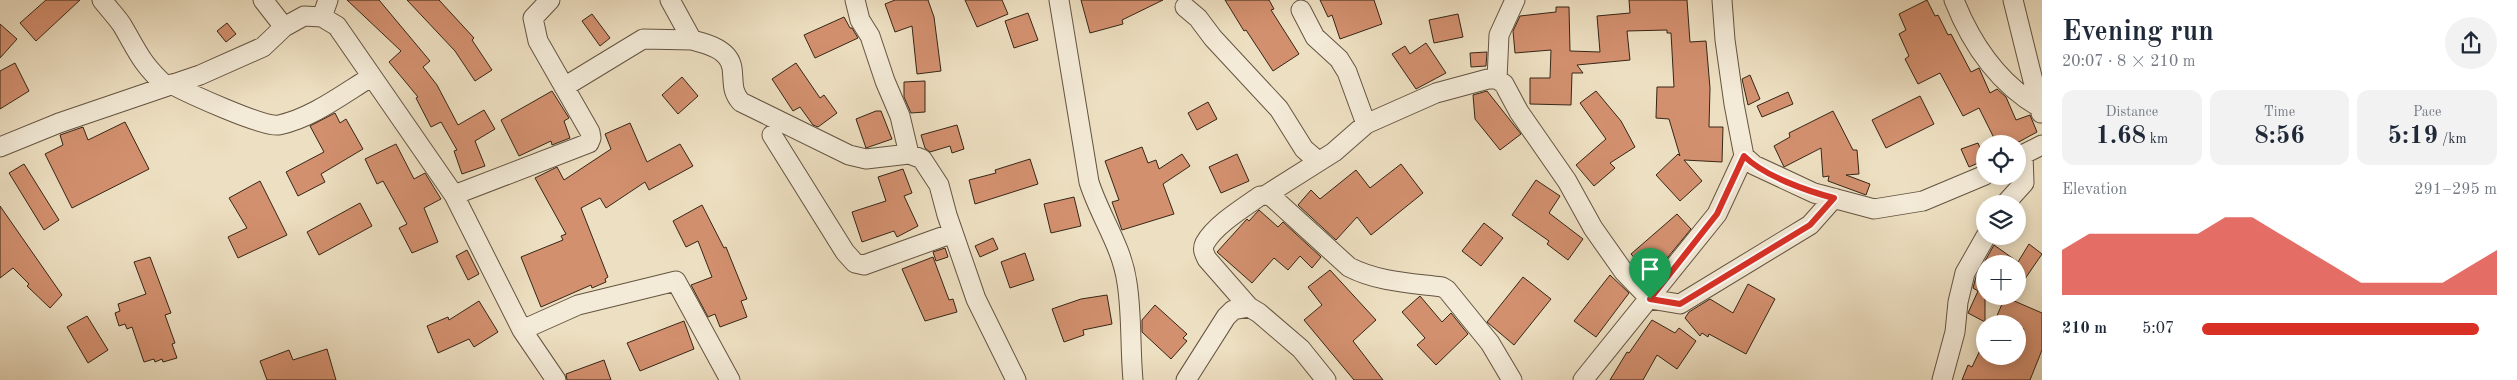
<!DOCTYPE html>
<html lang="en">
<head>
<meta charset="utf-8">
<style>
  :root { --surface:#fff; --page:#f2f2f3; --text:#1f2937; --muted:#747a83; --accent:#d93025 }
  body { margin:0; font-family:"Old Standard TT",serif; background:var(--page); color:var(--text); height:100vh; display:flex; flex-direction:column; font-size:19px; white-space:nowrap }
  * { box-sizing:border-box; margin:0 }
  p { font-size:16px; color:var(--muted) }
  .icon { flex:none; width:28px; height:28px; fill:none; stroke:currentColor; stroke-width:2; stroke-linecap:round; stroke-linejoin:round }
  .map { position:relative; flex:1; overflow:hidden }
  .sheet { display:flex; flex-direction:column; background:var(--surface); width:475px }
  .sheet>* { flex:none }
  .buttons { position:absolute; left:1976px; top:135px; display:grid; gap:10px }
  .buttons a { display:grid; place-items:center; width:50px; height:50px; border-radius:50%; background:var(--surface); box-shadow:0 2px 12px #0003; font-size:25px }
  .pin { position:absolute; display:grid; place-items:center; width:42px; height:42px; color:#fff; margin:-51px -21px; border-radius:50% 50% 50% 0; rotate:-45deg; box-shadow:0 0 5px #0007 }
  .pin .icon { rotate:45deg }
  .round { display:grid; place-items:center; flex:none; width:52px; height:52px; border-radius:26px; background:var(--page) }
  .head { display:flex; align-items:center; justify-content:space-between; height:85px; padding:0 20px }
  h1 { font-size:28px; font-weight:700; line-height:38px }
  .figures { display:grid; grid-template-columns:repeat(3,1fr); gap:8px; height:85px; padding:5px 20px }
  .figures div { display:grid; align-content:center; border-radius:12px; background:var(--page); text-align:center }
  .figures b { font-size:25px; font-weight:700 }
  .figures small { font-size:14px; font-weight:400 }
  .figures p { font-size:14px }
  .chart { height:140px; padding:10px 20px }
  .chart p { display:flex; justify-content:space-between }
  .chart svg { width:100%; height:90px; margin-top:5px; fill:var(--accent); opacity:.7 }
  ul { padding:0 20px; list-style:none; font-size:16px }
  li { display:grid; grid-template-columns:80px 60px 1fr; align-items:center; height:38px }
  li i { height:12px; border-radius:6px; background:var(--accent) }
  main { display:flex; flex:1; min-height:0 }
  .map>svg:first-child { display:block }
  .building { fill:#d3906f; stroke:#362616 }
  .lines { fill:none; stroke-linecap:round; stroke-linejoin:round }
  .minor-casing { stroke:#645441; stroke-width:21 }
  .minor { stroke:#f3ead7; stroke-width:19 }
  .route-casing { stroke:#fff; stroke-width:10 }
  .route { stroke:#d93025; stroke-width:6 }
</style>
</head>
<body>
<main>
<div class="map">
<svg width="2042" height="380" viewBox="0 0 2042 380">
  <rect width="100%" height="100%" fill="#eddfc1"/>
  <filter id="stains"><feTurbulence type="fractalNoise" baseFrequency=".004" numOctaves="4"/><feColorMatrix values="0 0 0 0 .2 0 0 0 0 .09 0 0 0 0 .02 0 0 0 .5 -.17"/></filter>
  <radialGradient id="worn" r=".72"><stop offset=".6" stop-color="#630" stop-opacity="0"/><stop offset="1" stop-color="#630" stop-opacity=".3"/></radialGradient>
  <path class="building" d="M46 0H80L36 41 20 23Z
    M347 0H379L430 61 423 67 437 85 458 125 484 110 495 129 475 141 485 166 462 174 454 151 457 150 441 122 431 127 416 98 418 97 389 62 401 51Z
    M407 0H439L474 38 472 40 492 70 475 81 455 51Z
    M895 0H928L934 17 941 71 917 74 912 26 895 32 885 4Z
    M965 0H1002L1008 14 977 27Z
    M1081 0H1163L1122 20 1123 24 1090 33Z
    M1225 0H1269L1274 9 1271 10 1299 54 1273 71 1246 30 1244 31Z
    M1320 0H1374L1382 24 1340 39 1332 15 1328 17Z
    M1629 0H1687L1690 42 1706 41 1710 88 1709 127H1723L1722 162 1684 160 1702 181 1680 201 1656 175 1678 154 1680 156 1669 119 1656 118 1657 87H1674L1671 33H1667V30L1627 31 1630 60 1577 65 1583 73H1572L1571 105 1530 104V78H1550L1551 50 1515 53 1513 31 1520 16 1556 12V7H1569L1570 51 1600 52 1597 16 1630 13Z
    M1927 0 1935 16 1938 15 1948 35 1951 34 1971 72 1979 68 1990 93 1997 89 2006 97 2016 120 2030 115 2037 132 2015 144H1997L1979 108 1963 116 1940 73 1918 84 1905 59 1909 56 1899 34 1906 30 1899 14Z
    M1028 13 1038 40 1014 48 1005 21Z
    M592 14 610 38 600 46 582 21Z
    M1458 14 1463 37 1434 43 1429 20Z
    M844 17 850 28H852L858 38 815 58 804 35Z
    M227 23 236 34 226 42 217 31Z
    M0 24 17 39 0 58Z
    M1426 43 1446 73 1416 89 1392 54 1405 46 1410 54Z
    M1487 52 1486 66 1471 67 1470 53Z
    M15 63 29 91 0 109V71Z
    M796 63 820 98 824 95 837 113 818 127 813 125 800 107 793 111 772 79Z
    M1750 75 1760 99 1748 105 1742 79Z
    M682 77 698 96 678 114 662 95Z
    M925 81V112L911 113 904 97V82Z
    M552 91 569 118 564 121 570 138 552 145 551 141 519 156 501 120Z
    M1487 91 1521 134 1500 150 1475 119 1473 95Z
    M1596 91 1621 121 1635 147 1610 163 1615 168 1594 186 1576 165 1606 139 1580 103Z
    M1788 92 1793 104 1762 117 1757 106Z
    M1920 96 1934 124 1886 148 1872 120Z
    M1208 102 1217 119 1197 130 1188 113Z
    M876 111H881L892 139 866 148 856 119Z
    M1833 111 1853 150H1857L1859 174 1846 175 1870 184 1866 195 1828 181 1829 176 1823 177 1821 148 1784 167 1774 146 1790 137 1789 133Z
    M335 113 340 123 346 119 363 149 321 174 325 182 298 196 286 172 324 152 310 126Z
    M125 122 149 169 72 208 45 154 63 145 60 135 83 127 88 140Z
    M630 123 647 162 680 144 693 166 649 190 645 182 606 208 600 198 581 208 608 277 605 279 606 282 592 288 591 285 541 307 521 257 563 240 561 236 566 234 535 178 557 167 564 180 611 149 605 134Z
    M957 125 964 149 952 153 950 146 930 152 925 148 921 135Z
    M1978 143 1985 160 1969 167 1961 149Z
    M396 144 414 179 425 173 441 199 424 208 438 242 412 253 399 228 407 224 383 181 377 184 365 159Z
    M1142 147 1148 163 1156 160 1159 169 1182 154 1190 166 1163 184 1174 214 1122 230 1112 202 1119 200 1105 161Z
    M1237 154 1249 181 1221 193 1209 167Z
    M1030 159 1038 184 975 204 969 180 996 173 995 170Z
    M24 164 59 220 44 230 9 173Z
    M1401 164 1423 193 1371 235 1357 217 1336 240 1298 205 1311 190 1320 199 1356 170 1370 188Z
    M903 169 912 193 904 196 918 226 897 237 894 231 862 242 852 212 886 201 878 177Z
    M1536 180 1560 196 1549 213 1583 239 1568 260 1547 244 1549 241 1512 215Z
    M260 181 287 235 238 258 228 237 247 228 229 198Z
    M1074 197 1081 226 1051 233 1044 204Z
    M360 203 372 226 319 255 307 232Z
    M702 205 724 248 726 247 747 299 741 301 747 317 720 327 715 314 708 317 691 285 712 277 698 241 686 247 673 221Z
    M0 206 62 295 50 308 27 286 29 284 13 268 0 278Z
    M1259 210 1278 227 1283 222 1321 257 1312 268 1300 256 1288 270 1274 258 1252 283 1217 252 1247 219 1249 221Z
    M1677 214 1691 229 1659 268 1650 276 1631 254Z
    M1484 223 1503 238 1481 266 1462 251Z
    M993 238 998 249 980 257 975 246Z
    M2029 244 2042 254 2018 289V264H1985V322L1968 313 1978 291 1973 288 1976 277 1994 245 2018 262Z
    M945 248 948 257 936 261 933 252Z
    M467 250 479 274 468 280 456 256Z
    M1025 253 1034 280 1010 288 1001 262Z
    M150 257 171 313 165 315 175 343 172 344 177 358 163 362 162 359 155 362 154 359 144 362 132 327 127 329 125 324 119 326 115 313 120 311 118 304 146 294 134 262Z
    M933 257 949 300 953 299 957 312 925 321 902 269Z
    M1330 270 1376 320 1353 341 1383 380H1354L1304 320 1322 305 1308 287Z
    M1610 275 1629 293 1596 337 1574 321Z
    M1523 277 1551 299 1514 345 1487 322Z
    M1748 284 1775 299 1746 354 1709 334 1708 337 1702 333 1700 336 1685 318 1689 312 1710 299 1733 313Z
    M1107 295 1112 324 1083 330 1084 335 1064 342 1052 309 1081 299Z
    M1420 296 1442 322 1451 313 1468 334 1436 365 1417 345 1425 338 1402 312Z
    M2005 297 2042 313V350L2030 380H1962L1968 365 1972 367 1985 340V356H2018V344L2024 329 2018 327V324H2010L1996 318Z
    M479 301 498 332 474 347 469 339 438 353 427 326 448 317 449 320Z
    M1155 305 1187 334 1183 338 1187 341 1171 359 1142 332V320Z
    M87 316 108 350 88 363 67 327Z
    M1652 320 1675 333 1679 328 1696 341 1677 369 1657 355 1643 380H1610L1627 352 1629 353Z
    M684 321 694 349 640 371 627 343Z
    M327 349 336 380H267L260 361 289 350 293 360Z
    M604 360 611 380H567L566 374Z"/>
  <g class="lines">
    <defs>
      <path id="minor" d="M102 0C108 8 116 16 122 25 138 52 141 63 166 86
        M263 0 284 27
        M670 0 692 40C707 44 729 49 732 68 734 82 731 91 741 102L849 155 866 159 909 154 922 159 939 185 947 215 976 299 1016 380
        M855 0 860 20 870 36 885 81 900 116 909 154
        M1059 0 1089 182C1100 217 1122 246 1127 283 1132 314 1130 348 1133 380
        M1722 0 1725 40 1734 104 1744 156 1754 165 1814 193 1874 209 1923 201 1985 175
        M1954 0C1971 43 1998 83 2039 107
        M2013 0 2041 113
        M1185 7 1198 18 1213 38 1279 109 1304 149 1318 161
        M1301 10 1315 37 1339 59 1347 72 1366 124 1334 152 1266 195 1260 196C1243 208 1215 225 1205 243 1202 249 1204 253 1207 259L1249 307 1259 313 1301 349 1326 380
        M322 17 328 0
        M1497 79 1499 35 1515 0
        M171 84C188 93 264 128 279 125 312 118 343 94 371 77
        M564 87 643 39 692 40
        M1366 124 1436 93 1488 79H1497L1504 84 1519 112 1567 181 1593 228 1624 272 1650 299 1680 304 1810 225 1834 198
        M772 135 845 252 855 263 864 265 953 233
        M0 147 59 123 200 75 263 47 284 27 304 16 322 17 337 26 454 195 522 330 556 380
        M2018 157 2042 145
        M454 195 589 143 591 138 590 132 538 41 533 18 550 0
        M1266 195 1272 197 1349 267C1378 282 1411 283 1442 287L1447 290 1490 343 1512 380
        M2005 204 2024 183 2023 154
        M522 330 578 305 676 281 730 380
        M1186 380 1226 317 1233 310 1249 307
        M1583 380 1717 214 1744 156
        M1942 380 1955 332 1958 302 1965 273 1986 236"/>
    </defs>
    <use href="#minor" class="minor-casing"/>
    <use href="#minor" class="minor"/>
  </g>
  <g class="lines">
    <defs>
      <path id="route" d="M1744 156C1764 176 1807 191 1834 198L1810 225 1680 304 1650 299 1717 214Z"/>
    </defs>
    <use href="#route" class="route-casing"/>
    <use href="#route" class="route"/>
  </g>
  <rect width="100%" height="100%" filter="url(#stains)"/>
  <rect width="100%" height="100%" fill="url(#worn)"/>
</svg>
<div class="buttons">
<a><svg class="icon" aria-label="locate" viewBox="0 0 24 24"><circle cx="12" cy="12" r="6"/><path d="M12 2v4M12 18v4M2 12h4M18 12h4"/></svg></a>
<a><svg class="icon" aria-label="layers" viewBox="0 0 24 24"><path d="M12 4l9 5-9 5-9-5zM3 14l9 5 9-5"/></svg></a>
<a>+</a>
<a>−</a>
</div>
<div class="pin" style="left:1650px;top:299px;background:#1e9e55"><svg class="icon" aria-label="arrive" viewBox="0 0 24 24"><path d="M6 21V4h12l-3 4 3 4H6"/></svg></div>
</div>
<section class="sheet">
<div class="head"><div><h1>Evening run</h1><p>20:07 · 8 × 210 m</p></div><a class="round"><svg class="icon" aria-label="share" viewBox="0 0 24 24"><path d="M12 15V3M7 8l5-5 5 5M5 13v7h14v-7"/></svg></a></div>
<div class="figures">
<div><p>Distance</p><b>1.68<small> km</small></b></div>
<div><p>Time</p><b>8:56</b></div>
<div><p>Pace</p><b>5:19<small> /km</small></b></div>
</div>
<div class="chart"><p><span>Elevation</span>291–295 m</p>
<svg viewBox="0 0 160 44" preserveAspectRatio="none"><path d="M0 44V22L10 14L20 14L30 14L40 14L50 14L60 6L70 6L80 14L90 22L100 30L110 38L120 38L130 38L140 38L150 30L160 22V44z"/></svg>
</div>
<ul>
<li><b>210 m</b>5:07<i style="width:94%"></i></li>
</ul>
</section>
</main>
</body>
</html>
